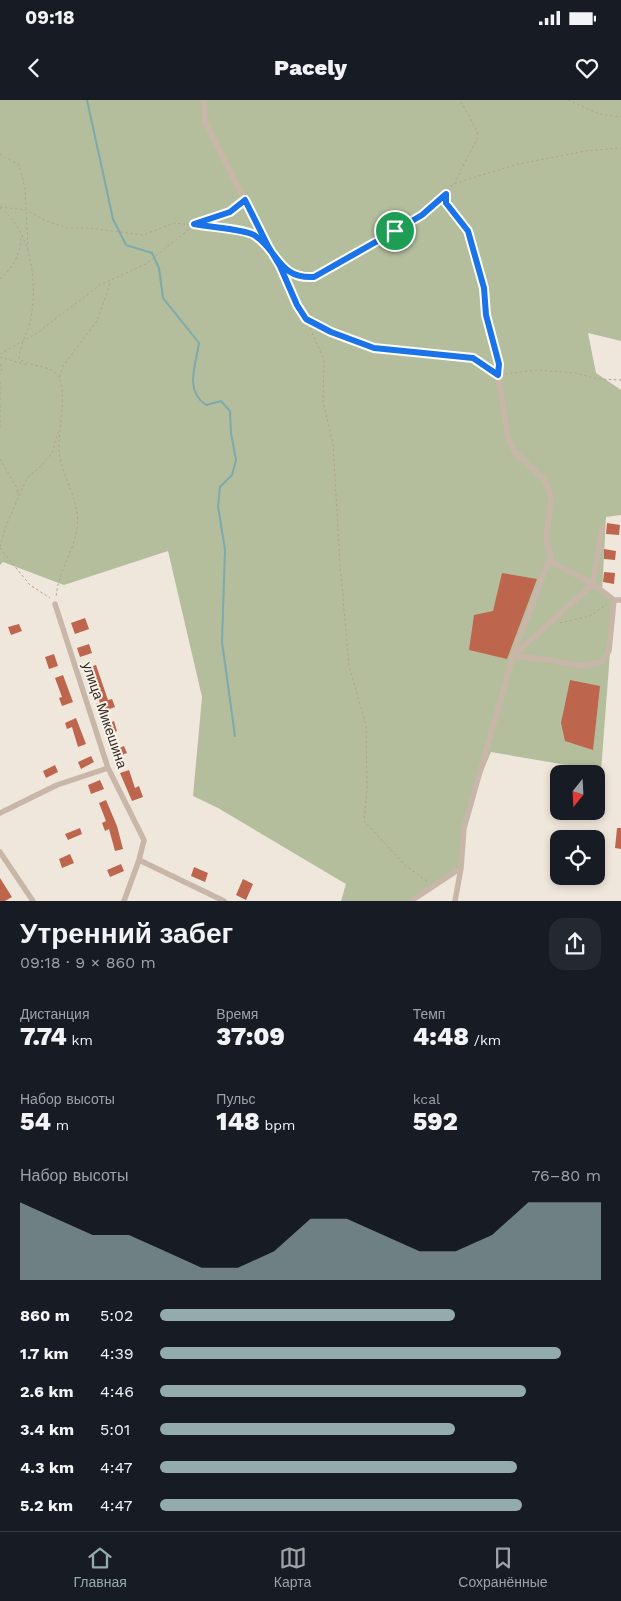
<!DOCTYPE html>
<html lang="ru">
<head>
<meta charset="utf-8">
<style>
  :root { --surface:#171b24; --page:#242831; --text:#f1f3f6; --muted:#9ea1a6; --line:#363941; --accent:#93abad }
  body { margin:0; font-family:"Work Sans",sans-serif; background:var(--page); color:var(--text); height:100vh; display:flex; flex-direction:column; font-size:19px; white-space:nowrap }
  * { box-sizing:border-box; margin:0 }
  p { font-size:16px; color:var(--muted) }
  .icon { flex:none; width:28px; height:28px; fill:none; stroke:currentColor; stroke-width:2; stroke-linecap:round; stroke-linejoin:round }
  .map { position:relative; height:801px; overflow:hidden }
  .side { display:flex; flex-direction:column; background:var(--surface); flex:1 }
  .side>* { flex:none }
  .needle { width:32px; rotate:198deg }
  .controls { position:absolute; left:550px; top:665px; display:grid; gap:10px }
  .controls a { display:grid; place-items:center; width:55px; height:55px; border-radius:10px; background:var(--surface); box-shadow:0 2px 8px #0003; font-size:25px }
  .pin { position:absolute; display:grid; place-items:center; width:42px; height:42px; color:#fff; margin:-21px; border:2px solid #fff; border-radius:50%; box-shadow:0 1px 5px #0007 }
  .round { display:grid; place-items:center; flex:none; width:52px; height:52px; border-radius:15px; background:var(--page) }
  .headline { display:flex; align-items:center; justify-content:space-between; height:85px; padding:0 20px }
  h1 { font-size:28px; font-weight:800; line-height:38px }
  .metrics { display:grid; grid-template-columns:repeat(3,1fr); gap:8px; height:85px; padding:5px 20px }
  .metrics div { display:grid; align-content:center }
  .metrics b { font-size:25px; font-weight:800 }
  .metrics small { font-size:14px; font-weight:400 }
  .metrics p { font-size:14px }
  .chart { height:140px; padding:10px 20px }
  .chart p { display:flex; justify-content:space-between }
  .chart svg { width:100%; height:90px; margin-top:5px; fill:var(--accent); opacity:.7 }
  ul { padding:0 20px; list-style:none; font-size:16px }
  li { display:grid; grid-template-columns:80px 60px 1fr; align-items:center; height:38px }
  li i { height:12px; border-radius:6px; background:var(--accent) }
  .status { display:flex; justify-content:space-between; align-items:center; height:35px; padding:0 25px; background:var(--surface); direction:ltr }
  .status svg { height:14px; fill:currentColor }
  header { display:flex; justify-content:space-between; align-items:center; height:65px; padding:0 20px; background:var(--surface); font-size:22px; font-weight:800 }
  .dock { display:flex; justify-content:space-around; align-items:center; height:70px; border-top:1px solid var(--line); background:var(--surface); font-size:14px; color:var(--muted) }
  .dock a { display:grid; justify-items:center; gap:2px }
  .dock .on { color:var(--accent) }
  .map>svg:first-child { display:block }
  .green { fill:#b4be9d }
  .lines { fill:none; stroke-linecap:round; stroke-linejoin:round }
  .stream { stroke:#7daaac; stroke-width:2 }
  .building { fill:#be664d }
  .path { stroke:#b3a193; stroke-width:1; stroke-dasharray:2.5 2.5; stroke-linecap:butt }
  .street { stroke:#c8b6a9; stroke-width:5.5 }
  .route-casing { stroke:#fff; stroke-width:10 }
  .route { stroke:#1a73e8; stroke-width:6 }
  .labels { text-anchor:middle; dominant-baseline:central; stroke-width:4; stroke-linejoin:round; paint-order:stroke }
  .street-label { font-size:14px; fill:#352c28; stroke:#f8f1e8 }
</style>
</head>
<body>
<div class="status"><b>09:18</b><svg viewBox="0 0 49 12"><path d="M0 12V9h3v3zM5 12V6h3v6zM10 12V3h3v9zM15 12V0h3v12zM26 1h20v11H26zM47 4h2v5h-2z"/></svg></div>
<header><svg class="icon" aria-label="back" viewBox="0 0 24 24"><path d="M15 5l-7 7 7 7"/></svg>Pacely<svg class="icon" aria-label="heart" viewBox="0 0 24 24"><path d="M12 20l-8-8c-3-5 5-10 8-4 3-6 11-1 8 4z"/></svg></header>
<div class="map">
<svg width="621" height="801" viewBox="0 0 621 801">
  <rect width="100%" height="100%" fill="#f0e7dc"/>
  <path class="green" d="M0 0H621V241L588 233 596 273 621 290V415L606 417 602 493 614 500 601 671 491 652 471 699 464 728 461 768 411 801H341L346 784 218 708 193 696 202 597 168 451 64 485 3 462 0 465Z"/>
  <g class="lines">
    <path class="stream" d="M87 0 113 119 126 145 152 153 159 168 163 198 199 243C196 265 184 290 206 305L221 301 230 311 231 333 236 360 232 375 220 387 218 406 225 450 222 542 235 636"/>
  </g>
  <path class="building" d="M607 423 620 425 619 435 606 434Z
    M604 449 616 451 615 460 604 459Z
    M604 472 615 473 614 484 603 482Z
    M502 473 537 479 507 559 469 550 474 515 493 511Z
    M85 518 89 529 75 534 71 523Z
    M19 524 22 531 11 535 8 527Z
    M89 544 92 553 80 557 77 548Z
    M54 554 58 566 49 569 45 557Z
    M96 565 108 600 112 599 115 607 99 613 96 604 100 603 86 568Z
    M63 575 73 602 62 606 59 598 62 597 55 578Z
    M570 580 600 586 593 650 565 641 561 623Z
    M76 618 86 644 78 647 72 627 67 629 65 623Z
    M114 621 117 631 108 634 105 625Z
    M124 646 127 653 114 658 112 651Z
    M91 656 94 662 81 669 78 662Z
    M55 665 58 672 46 678 43 671Z
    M129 670 135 688 139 686 143 697 132 701 120 673Z
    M100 680 104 689 91 694 88 685Z
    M106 700 117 726 123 749 115 751 109 729 105 731 102 723 106 721 99 703Z
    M80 728 82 734 68 740 65 734Z
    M617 728H621V749L615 748Z
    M70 754 74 763 62 768 59 759Z
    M121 764 124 771 110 777 107 770Z
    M194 767 208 773 205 782 191 776Z
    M0 778 12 797 5 801H0Z
    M243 779 253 784 246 800 236 795Z"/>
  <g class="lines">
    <path class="path" d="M568 0 599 14 621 17
      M0 54 19 65 25 88 28 149
      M454 84 478 37 477 31 460 0
      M0 107 27 110 44 120 67 128H89L143 135 174 123 238 130 255 136
      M0 108C33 132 39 189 29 226 25 237 20 246 19 259 32 268 52 264 59 278 67 292 58 332 59 350 61 377 81 400 77 428 74 452 58 470 56 498
      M291 174 314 177 414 120 444 95
      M0 179C14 167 21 153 21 135
      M310 228 324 260 323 301 333 344 340 464 349 566 366 625 367 690 364 721 406 766 428 782
      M0 254 37 233 100 185 146 164 194 125 230 112 239 105
      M0 257 27 265
      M0 264 2 268 0 274
      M498 269 486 215 484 188 468 131 446 103V94L453 84 518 64 586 51 621 48
      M505 274 537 270 575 273 598 279 621 280
      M60 277 63 266 97 221 111 181
      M0 282V301
      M0 305V328
      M0 359 17 388 18 395
      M0 447 5 428 27 378 41 366 52 353 58 332
      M0 448 30 485 50 498
      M560 523 590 516 607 504"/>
    <path class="street" d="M204 0 205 22 268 146 280 166 297 205 306 219 331 232 374 248 473 258 498 275 508 338 514 351 545 381 551 397 546 443 551 455 550 461 593 484 513 556 464 728 461 768 455 801
      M602 428 593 484 614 500H621
      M550 457 513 556 551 560 581 566 602 562 609 551 614 500
      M55 504 108 668 144 740 139 760 124 801
      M0 713 57 685 108 668
      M0 752 33 801
      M139 760 224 801
      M411 801 461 768"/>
  </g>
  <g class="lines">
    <defs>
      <path id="route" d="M395 131 314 177C278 179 279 151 254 135 245 129 208 127 194 124L230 112 245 100 268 146 280 166 297 205 306 219 331 232 374 248 473 258 498 275 499 264 486 215 484 188 468 131 446 103V94L422 115 395 131"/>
    </defs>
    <use href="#route" class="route-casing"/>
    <use href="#route" class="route"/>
  </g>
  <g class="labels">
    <g class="street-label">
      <text transform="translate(105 615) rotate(71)">улица Микешина</text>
    </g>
  </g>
</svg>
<div class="controls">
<a><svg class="needle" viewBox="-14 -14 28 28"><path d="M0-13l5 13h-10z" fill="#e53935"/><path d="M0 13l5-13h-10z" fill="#9ea1a6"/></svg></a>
<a><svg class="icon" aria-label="locate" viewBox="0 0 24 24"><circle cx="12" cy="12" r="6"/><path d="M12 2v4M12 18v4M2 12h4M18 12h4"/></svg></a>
</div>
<div class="pin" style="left:395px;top:131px;background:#1e9e55"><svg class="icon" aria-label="arrive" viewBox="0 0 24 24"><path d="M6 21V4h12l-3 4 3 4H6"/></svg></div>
</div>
<section class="side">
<div class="headline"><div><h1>Утренний забег</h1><p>09:18 · 9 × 860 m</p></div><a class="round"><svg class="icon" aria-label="share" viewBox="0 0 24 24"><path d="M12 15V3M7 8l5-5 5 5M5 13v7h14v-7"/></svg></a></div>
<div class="metrics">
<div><p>Дистанция</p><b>7.74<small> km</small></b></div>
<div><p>Время</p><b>37:09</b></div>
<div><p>Темп</p><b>4:48<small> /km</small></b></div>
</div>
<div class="metrics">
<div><p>Набор высоты</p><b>54<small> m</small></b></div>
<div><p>Пульс</p><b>148<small> bpm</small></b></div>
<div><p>kcal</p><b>592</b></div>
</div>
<div class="chart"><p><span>Набор высоты</span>76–80 m</p>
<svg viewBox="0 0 160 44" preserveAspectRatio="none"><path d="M0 44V6L10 14L20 22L30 22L40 30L50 38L60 38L70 30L80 14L90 14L100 22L110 30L120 30L130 22L140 6L150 6L160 6V44z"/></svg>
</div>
<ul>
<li><b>860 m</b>5:02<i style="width:67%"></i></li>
<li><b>1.7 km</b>4:39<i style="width:91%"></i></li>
<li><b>2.6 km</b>4:46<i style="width:83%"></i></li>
<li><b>3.4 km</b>5:01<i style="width:67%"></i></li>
<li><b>4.3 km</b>4:47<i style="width:81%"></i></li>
<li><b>5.2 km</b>4:47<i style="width:82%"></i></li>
</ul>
</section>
<nav class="dock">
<a class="on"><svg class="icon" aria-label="home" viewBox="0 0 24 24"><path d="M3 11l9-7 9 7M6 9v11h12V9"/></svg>Главная</a>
<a><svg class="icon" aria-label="map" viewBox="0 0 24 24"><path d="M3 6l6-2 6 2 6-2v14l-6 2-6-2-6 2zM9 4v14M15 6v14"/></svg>Карта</a>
<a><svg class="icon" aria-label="saved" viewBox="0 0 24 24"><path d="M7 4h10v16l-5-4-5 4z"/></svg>Сохранённые</a>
</nav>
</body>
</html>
